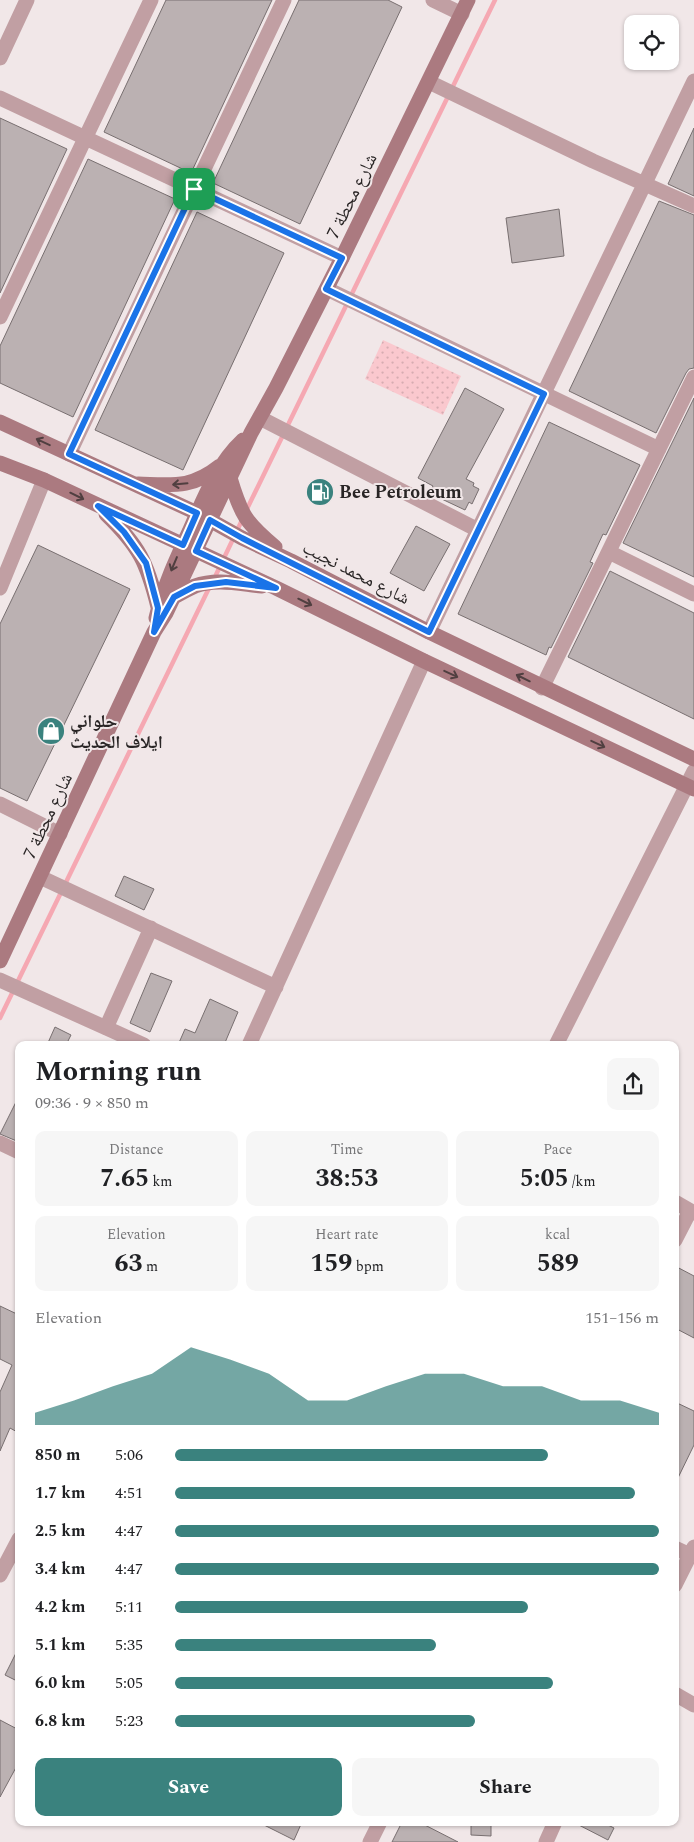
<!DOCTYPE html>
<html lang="en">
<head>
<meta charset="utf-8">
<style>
  :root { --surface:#fff; --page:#f6f6f6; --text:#202124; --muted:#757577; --accent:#3a827e }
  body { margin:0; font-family:Spectral,"Noto Naskh Arabic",serif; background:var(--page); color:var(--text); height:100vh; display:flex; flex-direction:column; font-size:19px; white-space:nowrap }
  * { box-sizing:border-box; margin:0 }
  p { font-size:16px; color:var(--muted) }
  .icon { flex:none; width:28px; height:28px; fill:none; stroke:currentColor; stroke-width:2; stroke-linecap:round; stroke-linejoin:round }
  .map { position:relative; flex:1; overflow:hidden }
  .panel { position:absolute; left:15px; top:1041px; width:664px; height:785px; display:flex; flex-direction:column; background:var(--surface); border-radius:10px; box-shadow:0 1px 4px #0004 }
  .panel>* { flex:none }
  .buttons { position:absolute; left:624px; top:15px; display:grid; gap:10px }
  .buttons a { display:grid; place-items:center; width:55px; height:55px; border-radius:10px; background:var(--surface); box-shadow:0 1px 4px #0004; font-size:25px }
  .pin { position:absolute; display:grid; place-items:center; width:42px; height:42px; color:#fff; margin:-21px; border-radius:10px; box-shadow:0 2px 8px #0006 }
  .round { display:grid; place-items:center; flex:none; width:52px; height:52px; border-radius:10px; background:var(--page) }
  .summary { display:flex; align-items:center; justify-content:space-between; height:85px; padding:0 20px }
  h1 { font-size:28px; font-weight:700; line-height:38px }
  .metrics { display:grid; grid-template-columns:repeat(3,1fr); gap:8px; height:85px; padding:5px 20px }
  .metrics div { display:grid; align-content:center; border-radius:10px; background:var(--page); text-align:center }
  .metrics b { font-size:25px; font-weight:700 }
  .metrics small { font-size:14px; font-weight:400 }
  .metrics p { font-size:14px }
  .chart { height:140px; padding:10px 20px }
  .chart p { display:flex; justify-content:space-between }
  .chart svg { width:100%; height:90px; margin-top:5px; fill:var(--accent); opacity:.7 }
  .button { display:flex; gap:10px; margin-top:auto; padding:10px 20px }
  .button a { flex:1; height:58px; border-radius:10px; background:var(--accent); color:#fff; font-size:20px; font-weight:700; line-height:58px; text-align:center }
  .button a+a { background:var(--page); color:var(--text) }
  ul { padding:0 20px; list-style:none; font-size:16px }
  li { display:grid; grid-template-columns:80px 60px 1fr; align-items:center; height:38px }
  li i { height:12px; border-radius:6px; background:var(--accent) }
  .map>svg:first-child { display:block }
  .grass { fill:url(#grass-dots) }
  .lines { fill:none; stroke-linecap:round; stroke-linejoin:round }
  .stream { stroke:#f5a8b2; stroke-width:4.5 }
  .building { fill:#bbb1b2; stroke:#786f70 }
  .street { stroke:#c19fa3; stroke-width:15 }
  .secondary { stroke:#ab7a80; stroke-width:15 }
  .oneway { stroke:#503f40 }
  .route-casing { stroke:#fff; stroke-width:10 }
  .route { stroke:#1a73e8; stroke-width:6 }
  .labels { text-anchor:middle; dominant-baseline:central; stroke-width:4; stroke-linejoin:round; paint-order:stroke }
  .street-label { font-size:18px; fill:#292525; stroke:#f1e7e8 }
  .poi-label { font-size:18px; font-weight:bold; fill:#292525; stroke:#f1e7e8; text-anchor:start }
</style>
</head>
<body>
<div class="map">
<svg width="694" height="1842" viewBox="0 0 694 1842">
  <defs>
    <pattern id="grass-dots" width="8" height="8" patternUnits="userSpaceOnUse" patternTransform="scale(1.25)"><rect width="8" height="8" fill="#fac8ce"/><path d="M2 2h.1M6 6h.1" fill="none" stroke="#d6acb1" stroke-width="1.8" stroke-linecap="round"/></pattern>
  </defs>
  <rect width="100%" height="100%" fill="#f1e7e8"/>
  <path class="grass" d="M383 340 461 376 443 415 365 379Z"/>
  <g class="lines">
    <path class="stream" d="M246 511 495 0
      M214 579 243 518
      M0 1018 210 586"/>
  </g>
  <path class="building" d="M166 0H272L191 173 104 132Z
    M299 0H388L402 7 300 224 213 183Z
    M0 118 67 149 0 293Z
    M694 128V196L668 184Z
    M88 159 175 199 73 417 0 383V346Z
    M659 201 694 215V368L689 369 686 373 656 433 569 391Z
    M559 209 564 256 512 263 506 218Z
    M197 212 284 253 183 470 95 430Z
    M465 388 504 409 466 479 474 483 473 486 479 489 472 504 469 502 465 510 429 493 433 486 418 478Z
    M694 398V577L623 543Z
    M549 422 640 465 606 535 603 534 590 562 593 563 551 648 549 647 546 655 458 614Z
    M416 526 450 544 424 591 390 573Z
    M38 545 130 589 27 801 0 788V624Z
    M610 571 694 613V719L568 657Z
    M124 876 154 889 144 910 115 896Z
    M151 973 172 981 150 1032 130 1023Z
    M210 999 238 1012 224 1045H178L185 1029 195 1033Z
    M55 1027 71 1035 66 1045H47Z
    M19 1096V1142L0 1134Z
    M675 1266 694 1276V1338L675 1328Z
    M0 1306 19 1315V1433L10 1428 0 1451V1392L12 1365 0 1359Z
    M675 1402 694 1411V1445L675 1484Z
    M19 1647V1682L5 1675Z
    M0 1720 19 1730V1762L0 1797Z
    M258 1822H302L294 1840Z
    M402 1822H419L458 1842H392Z
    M471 1822H491V1836L471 1835Z
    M573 1822H602L614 1828 608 1840Z"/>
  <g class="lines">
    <path class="street" d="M433 0 462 14
      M0 58 27 0
      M429 82 593 161 694 206
      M0 98 342 258
      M327 289 659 449
      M0 317 151 0
      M260 418 478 530
      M69 454 284 0
      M609 552 694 594
      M0 588 44 480
      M429 632 694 81
      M542 688 694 377
      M0 804 60 834
      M40 877 276 987
      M0 980 144 1045
      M106 1028 151 928
      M249 1045 424 661
      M556 1045 694 771
      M0 1143 19 1152
      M675 1202 694 1213
      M675 1240 690 1211
      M675 1548 690 1555
      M0 1575 19 1539
      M675 1585 694 1547
      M675 1694 694 1705
      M370 1842 380 1822
      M546 1842 555 1822"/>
    <path class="secondary" d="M0 422 197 513 242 538 291 561 429 632 694 759
      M0 463 44 480 276 588 424 661 694 789
      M230 478C241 515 246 523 275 547
      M138 484C173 485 191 489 220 466
      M106 514C139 546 147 562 158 607
      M174 597C181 593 188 589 195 586 216 578 240 584 262 586
      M156 618C163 588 176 560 189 532 203 500 217 464 243 440
      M0 961 154 632 166 613 251 433 276 388 342 258 468 0"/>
  </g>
  <defs><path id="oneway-shaft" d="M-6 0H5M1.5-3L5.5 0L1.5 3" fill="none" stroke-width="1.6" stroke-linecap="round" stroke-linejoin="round" transform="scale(1.25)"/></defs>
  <g class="oneway">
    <use href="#oneway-shaft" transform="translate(43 442) rotate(-155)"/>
    <use href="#oneway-shaft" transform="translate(180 484) rotate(175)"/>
    <use href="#oneway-shaft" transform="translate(77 496) rotate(26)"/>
    <use href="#oneway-shaft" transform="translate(174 564) rotate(113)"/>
    <use href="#oneway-shaft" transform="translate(305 602) rotate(26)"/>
    <use href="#oneway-shaft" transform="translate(451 674) rotate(25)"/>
    <use href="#oneway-shaft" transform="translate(523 678) rotate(-154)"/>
    <use href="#oneway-shaft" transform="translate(598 744) rotate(25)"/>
  </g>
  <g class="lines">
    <defs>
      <path id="route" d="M194 189 342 258 326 289 544 394 429 632 242 538 210 520 196 551 276 588 226 582 195 586 174 597 154 632 158 608 146 563 124 532 98 506 183 545 197 513 69 454Z"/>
    </defs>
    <use href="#route" class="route-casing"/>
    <use href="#route" class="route"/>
  </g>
  <defs>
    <symbol id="fuel-disc" viewBox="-11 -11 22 22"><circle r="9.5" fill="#3a827e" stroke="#f1e7e8"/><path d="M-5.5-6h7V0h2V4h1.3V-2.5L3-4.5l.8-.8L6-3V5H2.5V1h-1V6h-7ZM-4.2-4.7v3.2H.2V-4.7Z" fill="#fff"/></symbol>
    <symbol id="shop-disc" viewBox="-11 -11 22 22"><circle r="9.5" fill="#3a827e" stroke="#f1e7e8"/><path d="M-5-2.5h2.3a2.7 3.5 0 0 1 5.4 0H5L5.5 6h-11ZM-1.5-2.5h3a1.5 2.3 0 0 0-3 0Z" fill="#fff"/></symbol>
  </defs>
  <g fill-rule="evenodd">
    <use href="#fuel-disc" x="304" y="476" width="32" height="32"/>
    <use href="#shop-disc" x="35" y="715" width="32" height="32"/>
  </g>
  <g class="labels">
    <g class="street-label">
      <text transform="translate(352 196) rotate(-64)">شارع محطة 7</text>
      <text transform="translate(356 573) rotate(27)">شارع محمد نجيب</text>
      <text transform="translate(48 816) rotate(-65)">شارع محطة 7</text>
    </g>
    <g class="poi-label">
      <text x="339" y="492">Bee Petroleum</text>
      <text x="70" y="721">حلواني<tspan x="70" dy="21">ايلاف الحديث</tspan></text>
    </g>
  </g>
</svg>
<div class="buttons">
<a><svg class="icon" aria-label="locate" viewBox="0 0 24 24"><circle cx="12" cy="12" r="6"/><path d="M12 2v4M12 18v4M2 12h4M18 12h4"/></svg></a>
</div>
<div class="pin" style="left:194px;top:189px;background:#1e9e55"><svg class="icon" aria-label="arrive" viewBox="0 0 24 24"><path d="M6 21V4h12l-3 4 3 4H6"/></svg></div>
<section class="panel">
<div class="summary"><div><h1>Morning run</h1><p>09:36 · 9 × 850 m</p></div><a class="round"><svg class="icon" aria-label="share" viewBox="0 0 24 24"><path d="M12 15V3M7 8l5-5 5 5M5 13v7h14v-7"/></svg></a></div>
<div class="metrics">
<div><p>Distance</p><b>7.65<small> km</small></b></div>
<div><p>Time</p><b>38:53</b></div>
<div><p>Pace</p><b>5:05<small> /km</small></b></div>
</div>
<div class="metrics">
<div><p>Elevation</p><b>63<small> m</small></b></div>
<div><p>Heart rate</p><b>159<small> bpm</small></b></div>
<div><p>kcal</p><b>589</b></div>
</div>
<div class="chart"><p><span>Elevation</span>151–156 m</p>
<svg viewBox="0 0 160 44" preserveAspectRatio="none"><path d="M0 44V38L10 32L20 25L30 19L40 6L50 12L60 19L70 32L80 32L90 25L100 19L110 19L120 25L130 25L140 32L150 32L160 38V44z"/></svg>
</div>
<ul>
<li><b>850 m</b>5:06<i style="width:77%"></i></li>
<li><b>1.7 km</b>4:51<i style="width:95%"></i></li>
<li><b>2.5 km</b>4:47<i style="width:100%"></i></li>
<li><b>3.4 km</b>4:47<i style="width:100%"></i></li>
<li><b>4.2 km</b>5:11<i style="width:73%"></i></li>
<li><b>5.1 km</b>5:35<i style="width:54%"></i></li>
<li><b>6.0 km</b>5:05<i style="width:78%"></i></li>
<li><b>6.8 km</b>5:23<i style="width:62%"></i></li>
</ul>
<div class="button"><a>Save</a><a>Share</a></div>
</section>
</div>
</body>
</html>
